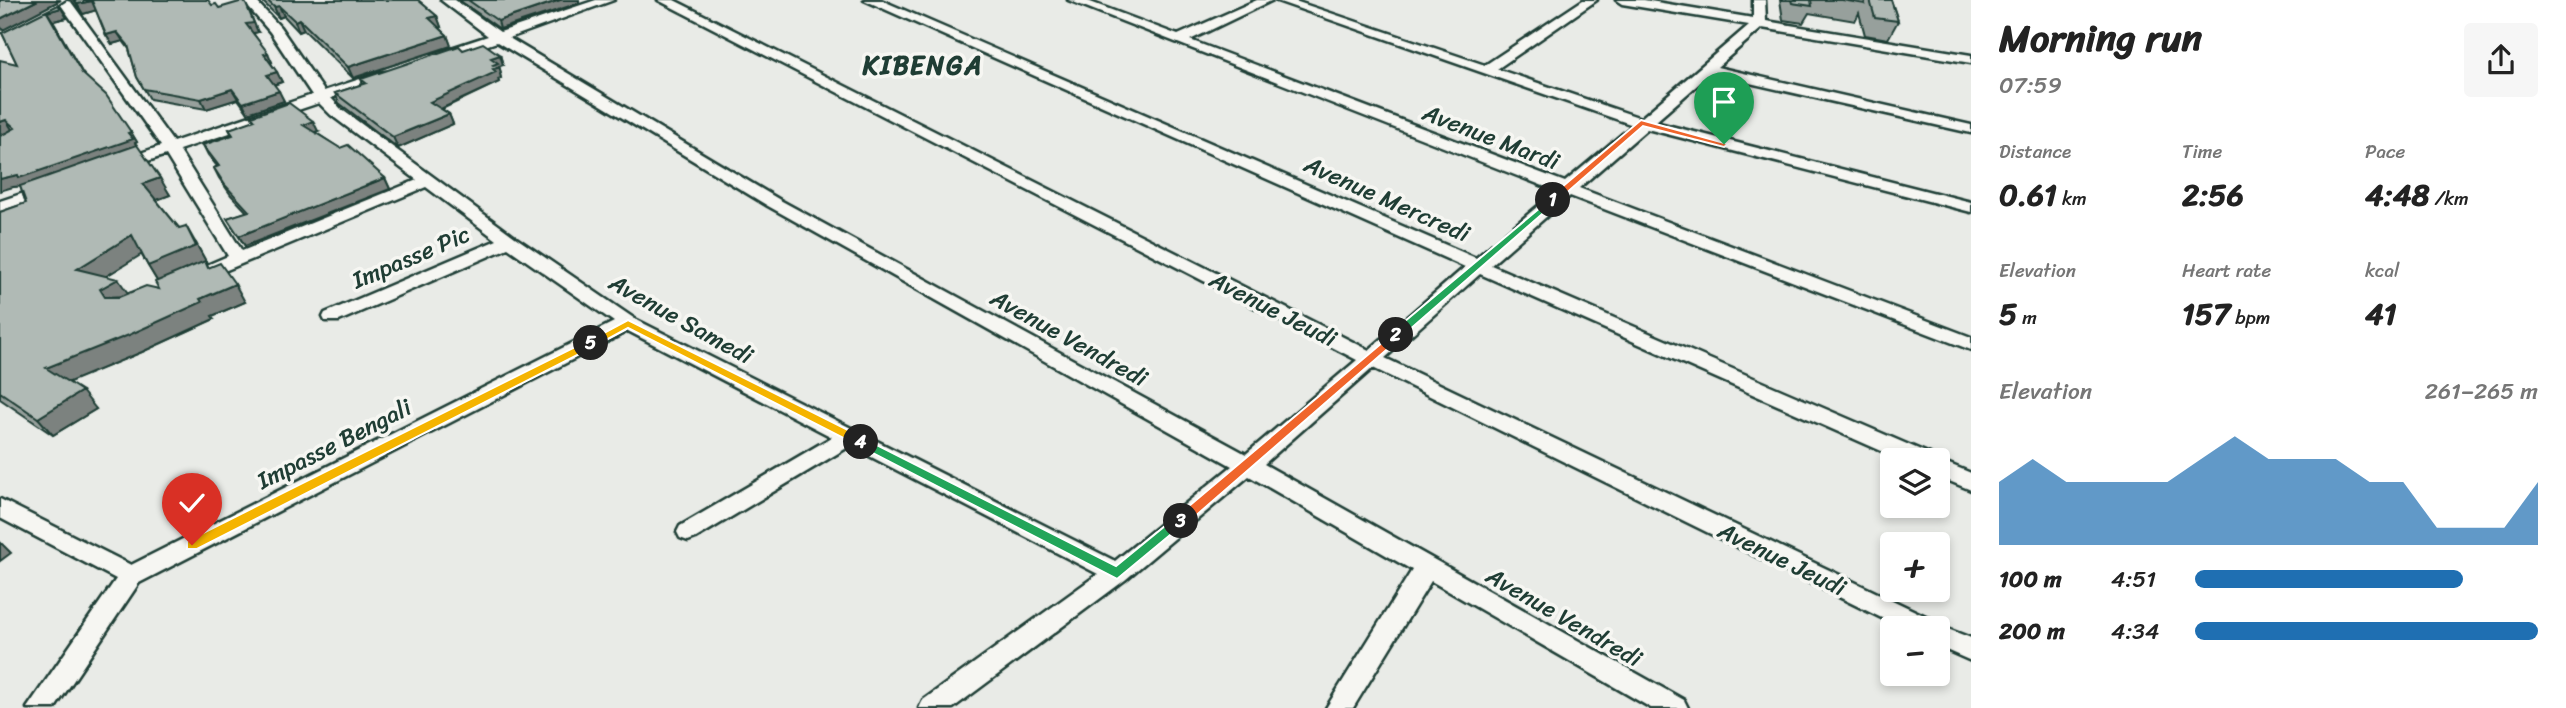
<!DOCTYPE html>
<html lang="en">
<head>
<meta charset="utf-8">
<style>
  :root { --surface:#fff; --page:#f6f6f6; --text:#222; --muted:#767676; --accent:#1f6fb2 }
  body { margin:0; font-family:Sriracha,sans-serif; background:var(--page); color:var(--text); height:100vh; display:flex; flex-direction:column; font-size:26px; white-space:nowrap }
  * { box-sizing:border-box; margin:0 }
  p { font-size:23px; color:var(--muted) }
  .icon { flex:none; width:38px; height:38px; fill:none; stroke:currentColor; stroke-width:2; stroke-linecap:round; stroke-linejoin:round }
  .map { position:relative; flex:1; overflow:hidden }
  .sheet { display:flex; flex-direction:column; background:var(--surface); width:595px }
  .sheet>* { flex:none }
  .fabs { position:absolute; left:1880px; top:448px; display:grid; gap:14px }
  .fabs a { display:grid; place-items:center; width:70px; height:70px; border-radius:7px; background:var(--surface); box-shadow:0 4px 10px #0003; font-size:35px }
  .pin { position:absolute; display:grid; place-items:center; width:60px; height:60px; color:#fff; margin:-72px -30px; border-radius:50% 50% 50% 0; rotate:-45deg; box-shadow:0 0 7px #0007 }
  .pin .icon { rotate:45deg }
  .km { position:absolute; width:35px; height:35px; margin:-18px; border-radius:50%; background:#222; color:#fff; font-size:19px; line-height:35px; text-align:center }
  .round { display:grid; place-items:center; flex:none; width:74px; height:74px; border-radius:7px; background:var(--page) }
  .summary { display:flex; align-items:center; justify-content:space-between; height:119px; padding:0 28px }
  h1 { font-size:38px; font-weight:700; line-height:52px }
  .figures { display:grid; grid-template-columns:repeat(3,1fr); gap:10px; height:119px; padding:7px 28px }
  .figures div { display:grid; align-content:center }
  .figures b { font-size:30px; font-weight:700 }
  .figures small { font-size:19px; font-weight:400 }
  .figures p { font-size:19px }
  .chart { height:196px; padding:14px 28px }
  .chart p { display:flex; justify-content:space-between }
  .chart svg { width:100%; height:126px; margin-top:7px; fill:var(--accent); opacity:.7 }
  ul { padding:0 28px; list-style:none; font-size:23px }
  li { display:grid; grid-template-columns:112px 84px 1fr; align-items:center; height:52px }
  li i { height:18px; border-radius:9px; background:var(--accent) }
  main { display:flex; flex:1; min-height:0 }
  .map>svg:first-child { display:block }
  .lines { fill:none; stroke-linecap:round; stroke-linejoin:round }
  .minor-casing { stroke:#1f3d34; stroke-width:5 }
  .minor { fill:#f6f6f2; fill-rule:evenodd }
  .wall { fill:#97a09c; stroke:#1f3d34; stroke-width:2; fill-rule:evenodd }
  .shaded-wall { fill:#7b827f; stroke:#1f3d34; stroke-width:2 }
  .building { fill:#b0bab5; stroke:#1f3d34; stroke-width:2 }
  .split-1 { fill:#f0652b; stroke:#fff; stroke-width:2 }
  .split-2 { fill:#22a559; stroke:#fff; stroke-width:2 }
  .split-3 { fill:#f0652b; stroke:#fff; stroke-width:2 }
  .split-4 { fill:#22a559; stroke:#fff; stroke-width:2 }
  .split-5 { fill:#f5b400; stroke:#fff; stroke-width:2 }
  .split-6 { fill:#f5b400; stroke:#fff; stroke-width:2 }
  .labels { text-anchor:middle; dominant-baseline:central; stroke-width:7; stroke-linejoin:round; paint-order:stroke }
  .street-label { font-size:24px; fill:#1f3d34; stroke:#f6f6f2 }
  .far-district-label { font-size:26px; font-weight:bold; letter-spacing:2px; fill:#1f3d34; stroke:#f6f6f2 }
</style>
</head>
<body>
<main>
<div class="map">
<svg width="1971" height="708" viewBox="0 0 1971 708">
  <rect width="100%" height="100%" fill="#e9ebe7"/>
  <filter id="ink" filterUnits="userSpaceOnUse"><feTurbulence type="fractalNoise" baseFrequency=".0143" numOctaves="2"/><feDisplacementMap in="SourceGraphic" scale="14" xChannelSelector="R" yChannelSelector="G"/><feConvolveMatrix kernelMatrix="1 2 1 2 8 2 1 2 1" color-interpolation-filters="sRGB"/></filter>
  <g filter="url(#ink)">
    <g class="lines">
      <defs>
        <path id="minor" d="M242 0H255L280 27 324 91 381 72H391V78L331 98 341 109 515 237 635 319 1115 561 1232 466 768 206 497 42 443 60H433V54L488 36 441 0H455L500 32 596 0H614L509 38 780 200 1246 454 1357 360 658 0H674L1369 350 1465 267 864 0H881L1476 258 1556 191 1068 0H1085L1178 35 1257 0H1273L1190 40 1565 182 1633 125 1274 0H1292L1485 65 1583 0H1597L1497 69 1641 118 1749 25 1622 4 1616 0H1644L1753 18V0H1765L1766 21 1971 55V63L1762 28 1717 67 1971 125V133L1710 74 1655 122 1971 202V212L1647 129 1579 188 1971 337V350L1570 196 1491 265 1930 454 1932 460H1902L1480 274 1385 358 1934 620 1935 624 1971 638V661L1937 646V628H1902L1373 368 1264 464 1684 700 1688 708H1651L1431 581 1353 708H1326L1412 570 1249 476 1125 580 953 708H919L923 700 1098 574 850 446 696 538 688 541 680 538 677 532 680 526 832 437 628 331 139 583 55 708H27L116 579 0 518V499L131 565 614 322 508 248 339 321H325L323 317 325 313 497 240 426 187 205 279H193L190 275 193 271 228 256 166 155 120 170 112 165 114 162 161 146 61 5 67 1 71 2 173 142 312 95 270 32ZM319 103 331 115 417 180 242 251 179 150Z
          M48 185 54 187 56 190 54 193 0 212V201Z
          M1937 459 1971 473V490L1937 476V460H1933Z"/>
      </defs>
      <use href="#minor" class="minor-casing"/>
      <use href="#minor" class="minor"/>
    </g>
    <path class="wall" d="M74 0 212 5 219 8 258 32 253 33 272 62 271 63 282 82 274 85 284 101 248 113 238 99 206 109 150 99 137 77 129 49 123 41 112 44 106 35 96 10 83 14Z
      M261 0H418L437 16 441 27H439L447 35 451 46 353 78 304 30 299 32 284 16 279 18Z
      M459 0H579V3L500 29Z
      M1780 0H1864L1865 3 1866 0H1891L1898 21 1888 39 1865 35 1859 13 1855 21 1809 13 1803 23 1783 20Z
      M67 18 53 21 83 74 131 132 137 142 135 143 137 146 170 195 156 200 179 228 196 243 209 268 245 302 212 316 214 319 142 352 68 382 96 409 53 435 0 399V212L26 203 20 186 13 187 5 133 0 135 17 64 2 33ZM141 254 157 281 159 289 128 293 106 276Z
      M463 50 500 55 503 65 499 66 501 73 500 74 501 78 498 79 499 82 442 109 449 114 453 124 398 148 339 103 335 93 363 84 361 79Z
      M252 116 318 131 315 132 385 178 390 189 245 246 227 218 247 212 231 195 219 178 214 168 217 166 208 155 203 145 232 135 229 129 254 121Z"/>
    <path class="shaded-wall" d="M38 0H61L3 30 0 26V19Z
      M560 0H579V3L500 29 498 21Z
      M92 1 97 10 83 14 77 4Z
      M246 4 258 32 250 34 246 24Z
      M279 6 284 16 279 18 274 7Z
      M61 8 67 18 53 21 47 12Z
      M437 16 441 27 433 29 429 18Z
      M299 19 304 30 299 32 295 21Z
      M117 32 123 41 112 44 106 35Z
      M447 35 451 46 353 78 348 67Z
      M268 53 272 62 269 63 264 54Z
      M500 55 503 65 499 66 501 73 500 74 501 78 498 79 499 82 434 112 430 102 491 58Z
      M277 72 282 82 272 85 267 75Z
      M232 89 238 99 206 109 201 99Z
      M279 91 284 101 248 113 243 103Z
      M449 114 453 124 398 148 393 137Z
      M6 120 13 131 0 135V122Z
      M313 121 318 131 308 135 303 125Z
      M131 132 137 142 135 143 139 150 24 186 13 187 0 191V179Z
      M160 178 170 195 154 201 143 184Z
      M385 178 390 189 245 246 239 236Z
      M186 226 207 263 159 284 148 266Z
      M132 235 144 253 90 286 77 269Z
      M118 279 130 296 105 297 100 289Z
      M235 284 245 302 212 316 214 319 142 352 60 386 46 368 200 299Z
      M82 391 96 409 53 435 38 418Z
      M0 542 11 553 0 561Z"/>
    <path class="building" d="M0 0H38L0 19Z
      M74 0H208L212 5 216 4 219 8 243 1 246 4 254 23 246 24 268 53 264 54 277 72 267 75 279 91 243 103 232 89 201 99 144 89 137 77 128 45 117 32 106 35 92 1 77 4Z
      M267 0H418L437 16 429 18 447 35 348 67 299 19 295 21 279 6 274 7Z
      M468 0H560L498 21Z
      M1791 0H1811L1812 6 1792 3Z
      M1842 0H1864L1865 4Z
      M1870 0H1891L1898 21 1875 18Z
      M58 5 61 8 47 12 82 73 106 95 131 132 128 133 133 139 19 178 18 175 0 179V136L15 128 6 120 0 122V60L17 64 2 33Z
      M483 43 500 55 491 58 498 63 493 65 498 68 493 69 496 72 430 102 449 114 393 137 335 93 366 83 361 79 459 46 463 50Z
      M289 103 313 121 303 125 340 148 348 145 385 178 239 236 227 218 249 211 225 185 214 168 219 166 203 145 233 135 229 129 255 120 252 116Z
      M137 145 160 178 143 184 179 228 186 226 196 246 148 266 132 235 77 269 118 279 100 289 105 297H119L146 286 159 289 155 282 205 261 208 268 220 263 235 284 200 299 202 302 129 335 46 368 82 391 38 418 0 392V212L26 203 20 186Z"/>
  </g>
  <path class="split-1" d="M1641 120 1728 144 1724 147 1643 126 1556 202H1549V198Z"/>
  <path class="split-2" d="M1553 197 1558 200 1556 202 1400 338H1392V332Z"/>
  <path class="split-3" d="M1396 331 1402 335 1400 338 1185 525H1176V517Z"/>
  <path class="split-4" d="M861 437 1116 566 1176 517H1185L1187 521 1117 579 857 445V439Z"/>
  <path class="split-5" d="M628 320 866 439 868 442 866 445H857L628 328 595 346 591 347 585 343Z"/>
  <path class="split-6" d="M591 339 595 340V346L197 549H187V541Z"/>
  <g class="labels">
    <g class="street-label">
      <text transform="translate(1491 137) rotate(21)">Avenue Mardi</text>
      <text transform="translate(1387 199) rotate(24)">Avenue Mercredi</text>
      <text transform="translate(411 257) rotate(-23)">Impasse Pic</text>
      <text transform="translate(1273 309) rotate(27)">Avenue Jeudi</text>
      <text transform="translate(681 319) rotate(29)">Avenue Samedi</text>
      <text transform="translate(1069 338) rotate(29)">Avenue Vendredi</text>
      <text transform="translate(334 444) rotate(-27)">Impasse Bengali</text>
      <text transform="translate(1782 559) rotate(26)">Avenue Jeudi</text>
      <text transform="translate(1564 617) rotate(30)">Avenue Vendredi</text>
    </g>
    <g class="far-district-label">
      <text x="923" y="65">KIBENGA</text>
    </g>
  </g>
</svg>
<div class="fabs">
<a><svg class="icon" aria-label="layers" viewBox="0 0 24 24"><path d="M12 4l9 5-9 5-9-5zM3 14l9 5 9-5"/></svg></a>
<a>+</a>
<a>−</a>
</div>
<div class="pin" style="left:1724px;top:144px;background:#1e9e55"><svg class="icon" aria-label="arrive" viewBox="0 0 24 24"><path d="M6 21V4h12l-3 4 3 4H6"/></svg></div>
<div class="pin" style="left:192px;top:545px;background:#d93025"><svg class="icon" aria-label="check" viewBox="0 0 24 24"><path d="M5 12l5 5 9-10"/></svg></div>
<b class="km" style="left:1553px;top:200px">1</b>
<b class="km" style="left:1396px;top:335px">2</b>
<b class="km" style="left:1181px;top:521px">3</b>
<b class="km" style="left:861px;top:442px">4</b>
<b class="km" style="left:591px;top:343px">5</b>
</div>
<section class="sheet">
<div class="summary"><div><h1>Morning run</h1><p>07:59</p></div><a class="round"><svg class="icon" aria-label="share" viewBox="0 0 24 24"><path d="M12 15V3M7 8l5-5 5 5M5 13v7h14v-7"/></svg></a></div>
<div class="figures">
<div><p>Distance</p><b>0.61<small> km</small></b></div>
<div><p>Time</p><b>2:56</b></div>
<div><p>Pace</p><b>4:48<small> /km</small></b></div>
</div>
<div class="figures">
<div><p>Elevation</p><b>5<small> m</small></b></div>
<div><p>Heart rate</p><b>157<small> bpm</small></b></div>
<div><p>kcal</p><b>41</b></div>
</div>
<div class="chart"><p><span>Elevation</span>261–265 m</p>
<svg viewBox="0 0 160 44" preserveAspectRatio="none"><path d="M0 44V22L10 14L20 22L30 22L40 22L50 22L60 14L70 6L80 14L90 14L100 14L110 22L120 22L130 38L140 38L150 38L160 22V44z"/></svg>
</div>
<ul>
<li><b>100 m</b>4:51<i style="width:78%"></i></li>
<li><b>200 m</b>4:34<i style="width:100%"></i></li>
</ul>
</section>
</main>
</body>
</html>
